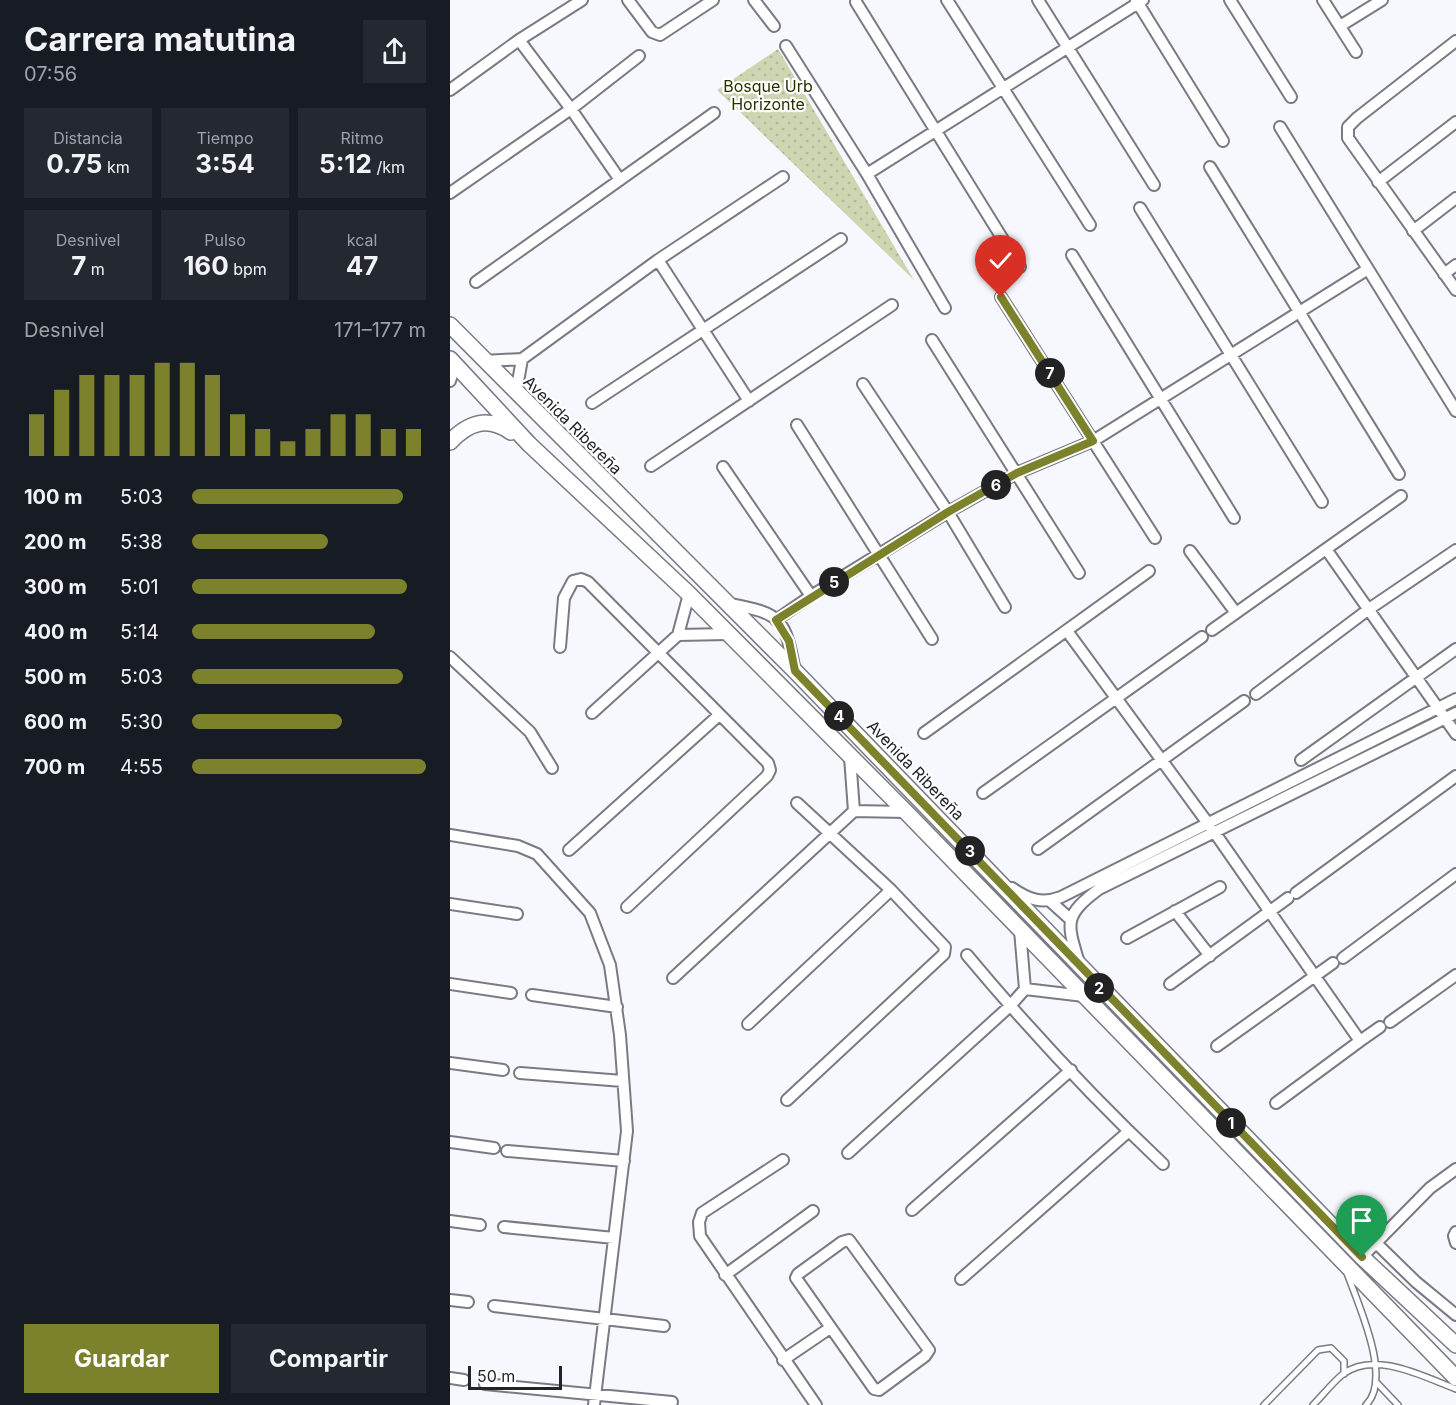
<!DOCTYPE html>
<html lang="es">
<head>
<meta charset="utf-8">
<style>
  :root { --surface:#171b24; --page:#242831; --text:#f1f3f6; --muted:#9ea1a6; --accent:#7c812c }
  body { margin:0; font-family:Inter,sans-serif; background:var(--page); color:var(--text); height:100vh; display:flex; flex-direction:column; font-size:22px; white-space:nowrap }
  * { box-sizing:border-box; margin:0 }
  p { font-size:20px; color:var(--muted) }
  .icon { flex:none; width:33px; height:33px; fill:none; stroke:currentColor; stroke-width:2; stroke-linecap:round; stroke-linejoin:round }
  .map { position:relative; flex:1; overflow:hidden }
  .details { display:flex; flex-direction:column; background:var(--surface); width:450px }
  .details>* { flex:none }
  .scale { position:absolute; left:18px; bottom:15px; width:94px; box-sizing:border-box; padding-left:6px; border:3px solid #232428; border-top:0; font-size:16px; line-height:21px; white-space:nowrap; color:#232428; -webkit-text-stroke:4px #fff; paint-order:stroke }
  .pin { position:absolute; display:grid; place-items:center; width:51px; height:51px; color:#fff; margin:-62px -26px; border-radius:50% 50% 50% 0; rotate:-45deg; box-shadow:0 0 6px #0007 }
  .pin .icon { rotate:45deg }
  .km { position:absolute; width:30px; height:30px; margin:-15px; border-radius:50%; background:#222; color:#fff; font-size:16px; line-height:30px; text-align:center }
  .round { display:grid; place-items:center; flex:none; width:63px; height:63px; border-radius:0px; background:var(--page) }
  .summary { display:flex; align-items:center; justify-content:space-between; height:102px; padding:0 24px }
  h1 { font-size:33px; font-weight:700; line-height:45px }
  .metrics { display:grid; grid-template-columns:repeat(3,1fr); gap:9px; height:102px; padding:6px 24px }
  .metrics div { display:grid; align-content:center; border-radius:0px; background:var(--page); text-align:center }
  .metrics b { font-size:26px; font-weight:700 }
  .metrics small { font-size:16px; font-weight:400 }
  .metrics p { font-size:16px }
  .chart { height:168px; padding:12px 24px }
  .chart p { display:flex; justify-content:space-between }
  .chart svg { width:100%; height:108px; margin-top:6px; stroke:var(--accent); stroke-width:6 }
  .primary-button { display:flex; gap:12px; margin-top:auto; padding:12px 24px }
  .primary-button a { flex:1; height:69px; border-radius:0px; background:var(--accent); color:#fff; font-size:24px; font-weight:700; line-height:69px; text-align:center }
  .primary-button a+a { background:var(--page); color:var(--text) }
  ul { padding:0 24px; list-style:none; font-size:20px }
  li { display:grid; grid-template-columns:96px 72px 1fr; align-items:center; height:45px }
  li i { height:15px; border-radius:8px; background:var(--accent) }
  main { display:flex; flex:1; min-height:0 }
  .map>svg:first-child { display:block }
  .grass { fill:url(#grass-dots) }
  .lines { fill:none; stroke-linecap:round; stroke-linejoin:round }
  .lane-casing { stroke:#797a84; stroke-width:8 }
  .street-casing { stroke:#797a84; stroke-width:14 }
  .secondary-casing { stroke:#797a84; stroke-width:18 }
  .lane { stroke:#fff; stroke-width:5 }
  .street { stroke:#fff; stroke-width:10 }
  .secondary { stroke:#fff; stroke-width:15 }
  .route-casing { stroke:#fff; stroke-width:12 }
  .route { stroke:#7c812c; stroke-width:8 }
  .labels { text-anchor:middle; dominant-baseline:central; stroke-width:4.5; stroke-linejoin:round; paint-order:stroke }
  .park-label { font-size:16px; fill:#293101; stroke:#fff }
  .street-label { font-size:16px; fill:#232428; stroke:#fff }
</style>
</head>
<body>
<main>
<section class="details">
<div class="summary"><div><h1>Carrera matutina</h1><p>07:56</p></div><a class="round"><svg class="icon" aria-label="share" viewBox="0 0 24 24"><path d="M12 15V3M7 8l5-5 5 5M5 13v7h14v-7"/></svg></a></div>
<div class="metrics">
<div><p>Distancia</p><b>0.75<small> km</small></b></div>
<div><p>Tiempo</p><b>3:54</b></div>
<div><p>Ritmo</p><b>5:12<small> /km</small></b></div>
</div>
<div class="metrics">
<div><p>Desnivel</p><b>7<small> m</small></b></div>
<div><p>Pulso</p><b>160<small> bpm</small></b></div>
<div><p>kcal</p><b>47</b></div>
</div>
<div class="chart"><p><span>Desnivel</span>171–177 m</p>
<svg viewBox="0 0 160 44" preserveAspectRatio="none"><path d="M5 44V27M15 44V17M25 44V11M35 44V11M45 44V11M55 44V6M65 44V6M75 44V11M85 44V27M95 44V33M105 44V38M115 44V33M125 44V27M135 44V27M145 44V33M155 44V33"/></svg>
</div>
<ul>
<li><b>100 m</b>5:03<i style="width:90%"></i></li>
<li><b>200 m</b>5:38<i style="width:58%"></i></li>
<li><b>300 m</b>5:01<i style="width:92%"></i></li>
<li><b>400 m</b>5:14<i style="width:78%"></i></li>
<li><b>500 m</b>5:03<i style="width:90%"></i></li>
<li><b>600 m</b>5:30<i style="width:64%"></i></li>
<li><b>700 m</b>4:55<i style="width:100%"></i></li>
</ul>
<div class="primary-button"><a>Guardar</a><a>Compartir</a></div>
</section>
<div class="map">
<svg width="1006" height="1405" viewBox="0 0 1006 1405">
  <defs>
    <pattern id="grass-dots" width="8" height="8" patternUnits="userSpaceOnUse" patternTransform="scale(1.5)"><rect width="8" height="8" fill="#ccd6b1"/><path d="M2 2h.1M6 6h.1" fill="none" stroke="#afb898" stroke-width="1.8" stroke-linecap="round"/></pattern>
  </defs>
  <rect width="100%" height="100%" fill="#f7f8fe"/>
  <path class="grass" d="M328 49 464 280 267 90Z"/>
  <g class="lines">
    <defs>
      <path id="lane" d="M897 1273C908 1304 943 1379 916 1405
        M927 1383 948 1405
        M814 1405 868 1350 881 1348 894 1361V1374
        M863 1405C873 1395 882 1383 893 1374 925 1350 974 1377 1006 1389"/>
      <path id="street" d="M178 0 202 32 210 35 263 0
        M304 0 324 26
        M497 0 640 225
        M588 0 704 185
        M686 0 773 141
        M780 0 841 97
        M873 0 906 52
        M406 2 570 267
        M890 26 932 0
        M69 40 121 109 170 180
        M1006 41 907 118 898 127V138L1006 290
        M336 46 417 174 495 308
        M0 90 69 40 132 0
        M830 127 918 269
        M760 167 949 474
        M417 174 693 0
        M928 182 1006 122
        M0 193 121 109 189 56
        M690 208 872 502
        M963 231 1006 198
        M622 255 784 518
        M208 260 299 401
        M994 274 1006 265
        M26 282 264 113
        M551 297 705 538
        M482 340 629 573
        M34 361 72 359 208 260 333 177
        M0 381 5 365
        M413 384 498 512 555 607
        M66 393 72 359
        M142 403 391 239
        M347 425 482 639
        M201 466 442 305
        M273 467 361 596 326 620
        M951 496 876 549 1006 734
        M740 551 786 613
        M361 596 498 512 567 473 643 441 918 269 1006 411
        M279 604C332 613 335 619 345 671
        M762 630 876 549
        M617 631 765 833 910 1041 826 1103
        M228 635 277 634
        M110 647 114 598 123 581 131 579 138 582 318 763 320 770 317 776 177 907
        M0 657 80 732 102 768
        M806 694 919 609 1006 550
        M142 713 228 635 239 594
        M474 733 699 571
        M400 757 404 811
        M851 760 1006 649
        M533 793 752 637
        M0 835 68 846 87 854 140 913 160 965 170 1035 177 1131 144 1405
        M588 849 794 701
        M119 850 268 716
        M562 888C579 900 592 904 611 897L1006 699
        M846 893 1006 776
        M600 901 620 919
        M0 904 67 914
        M725 911 760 956
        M677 938 770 887
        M517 955C578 1028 644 1099 713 1164
        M893 958 1006 874
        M629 963C617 923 613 916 649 889L1006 713
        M223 978 404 811 456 812
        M0 984 61 993
        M720 984 838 898
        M575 989 634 996
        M82 995 167 1007
        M940 1022 1006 975
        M298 1024 441 890
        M910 1041 930 1027
        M767 1046 883 963
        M0 1063 53 1070
        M70 1073 173 1081
        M337 1100 494 954 495 947 441 890 347 803
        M0 1142 44 1148
        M57 1151 174 1161
        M398 1153 560 1006 575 989 570 930
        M333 1160 252 1213 249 1222 250 1236 366 1405
        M462 1210 621 1070
        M0 1221 30 1225
        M54 1227 164 1238
        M1006 1232 1004 1236 1006 1243
        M399 1240 479 1350 475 1356 429 1390 424 1389 346 1278 348 1274 392 1242Z
        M926 1243 966 1282 1006 1315
        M912 1257 980 1188 1006 1169
        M275 1275 363 1211
        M511 1279 679 1131
        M0 1300 18 1302
        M44 1306 214 1326
        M333 1360 380 1328
        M0 1378 14 1380
        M35 1384 222 1402"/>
      <path id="secondary" d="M0 325 345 671 912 1257 1006 1345
        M0 359 79 444 239 594 456 812 1006 1378
        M0 442C19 422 38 416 61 432"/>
    </defs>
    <use href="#lane" class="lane-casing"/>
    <use href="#street" class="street-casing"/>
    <use href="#secondary" class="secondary-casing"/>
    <use href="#lane" class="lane"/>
    <use href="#street" class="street"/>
    <use href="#secondary" class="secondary"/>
  </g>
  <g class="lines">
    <defs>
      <path id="route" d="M551 297 643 441 567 473 498 512 326 620 339 641 345 671 912 1257"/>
    </defs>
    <use href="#route" class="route-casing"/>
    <use href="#route" class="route"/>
  </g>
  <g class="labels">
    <g class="park-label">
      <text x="318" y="86">Bosque Urb<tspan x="318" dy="18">Horizonte</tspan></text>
    </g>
    <g class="street-label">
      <text transform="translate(123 425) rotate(45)">Avenida Ribereña</text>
      <text transform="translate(466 770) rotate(46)">Avenida Ribereña</text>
    </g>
  </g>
</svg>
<div class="scale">50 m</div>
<div class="pin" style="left:912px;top:1257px;background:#1e9e55"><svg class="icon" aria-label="arrive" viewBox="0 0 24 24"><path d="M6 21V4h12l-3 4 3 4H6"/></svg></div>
<div class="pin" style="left:551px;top:297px;background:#d93025"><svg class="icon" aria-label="check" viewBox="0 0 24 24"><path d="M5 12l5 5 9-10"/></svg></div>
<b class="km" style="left:781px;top:1123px">1</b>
<b class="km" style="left:649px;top:988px">2</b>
<b class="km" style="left:520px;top:851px">3</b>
<b class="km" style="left:389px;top:716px">4</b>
<b class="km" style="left:384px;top:582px">5</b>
<b class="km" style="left:546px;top:485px">6</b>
<b class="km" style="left:600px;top:373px">7</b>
</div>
</main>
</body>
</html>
